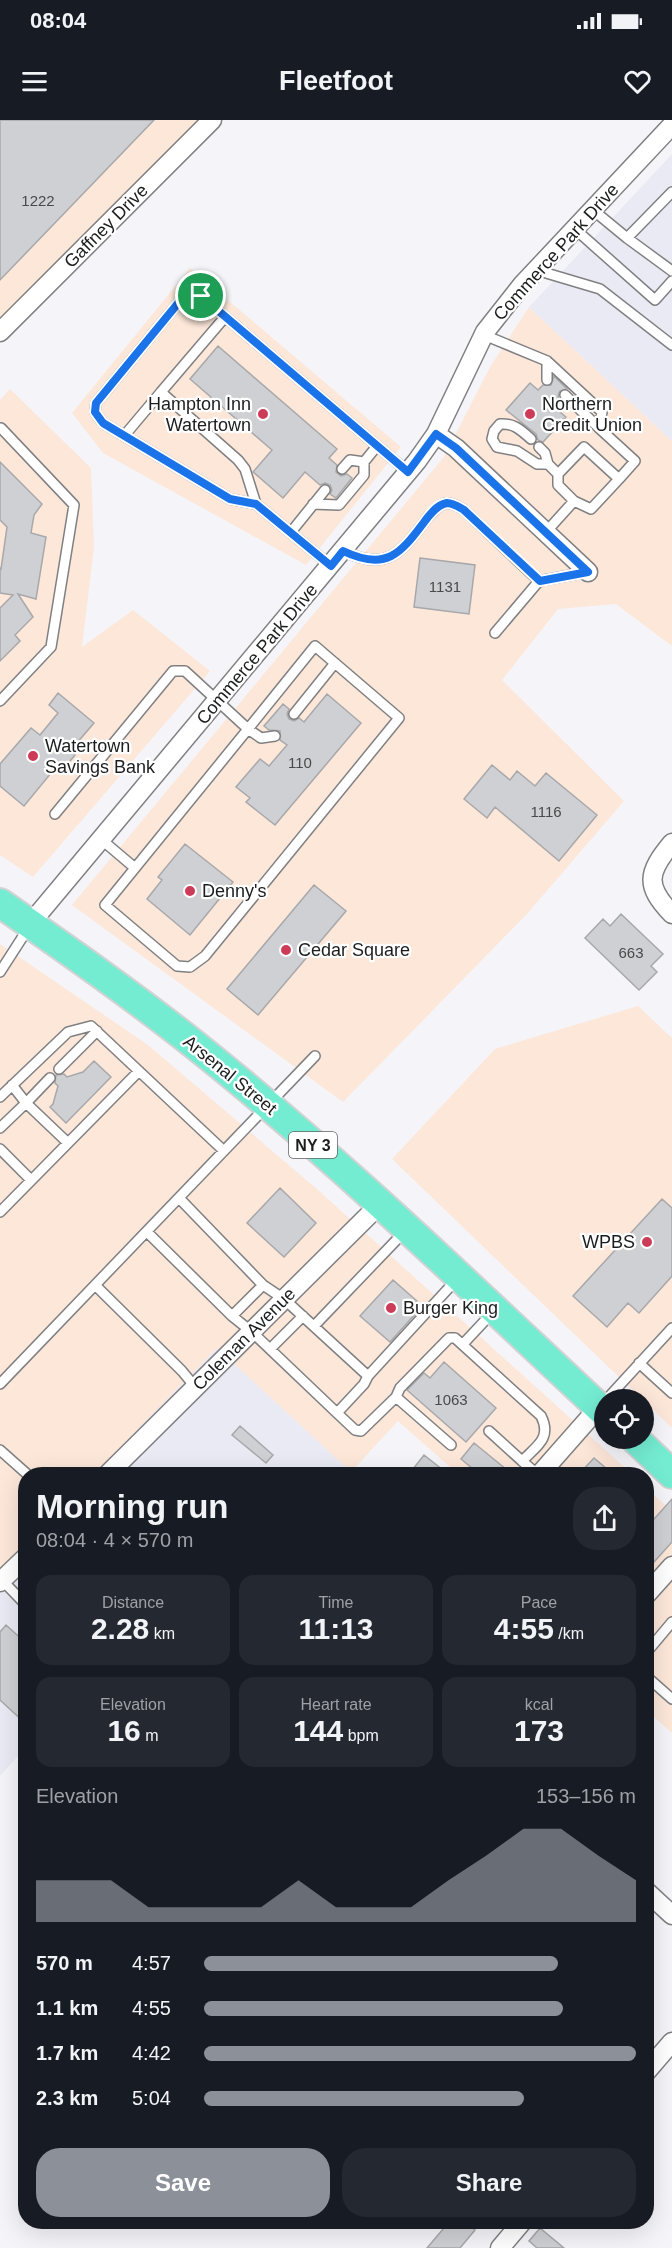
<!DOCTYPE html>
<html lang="en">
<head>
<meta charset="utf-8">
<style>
  :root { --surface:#171b24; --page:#242831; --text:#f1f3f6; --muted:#9ea1a6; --accent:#8c9099 }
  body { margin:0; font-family:Helvetica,sans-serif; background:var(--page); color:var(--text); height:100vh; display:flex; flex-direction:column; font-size:22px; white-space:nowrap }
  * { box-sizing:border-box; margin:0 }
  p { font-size:20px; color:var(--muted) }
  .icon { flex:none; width:33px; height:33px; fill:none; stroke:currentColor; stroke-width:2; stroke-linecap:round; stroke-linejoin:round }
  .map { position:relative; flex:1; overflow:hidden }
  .drawer { position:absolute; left:18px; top:1347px; width:636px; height:762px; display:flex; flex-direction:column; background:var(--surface); border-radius:24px; box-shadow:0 6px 24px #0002 }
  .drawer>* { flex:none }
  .tools { position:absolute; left:594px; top:1269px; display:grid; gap:12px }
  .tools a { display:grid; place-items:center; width:60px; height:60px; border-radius:50%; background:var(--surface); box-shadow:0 6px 24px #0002; font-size:30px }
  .pin { position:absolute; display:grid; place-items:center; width:51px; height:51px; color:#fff; margin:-26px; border:3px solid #fff; border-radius:50%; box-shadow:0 2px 6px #0007 }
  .round { display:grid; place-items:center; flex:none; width:63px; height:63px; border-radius:24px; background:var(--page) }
  .overview { display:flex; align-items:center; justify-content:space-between; height:102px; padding:0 18px }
  h1 { font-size:33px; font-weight:700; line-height:45px }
  .stats { display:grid; grid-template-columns:repeat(3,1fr); gap:9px; height:102px; padding:6px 18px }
  .stats div { display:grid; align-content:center; border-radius:15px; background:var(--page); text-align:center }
  .stats b { font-size:30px; font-weight:700 }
  .stats small { font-size:16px; font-weight:400 }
  .stats p { font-size:16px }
  .chart { height:168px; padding:12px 18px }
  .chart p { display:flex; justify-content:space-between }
  .chart svg { width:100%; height:108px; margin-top:6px; fill:var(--accent); opacity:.7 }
  .button { display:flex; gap:12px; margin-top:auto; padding:12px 18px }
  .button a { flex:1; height:69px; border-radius:24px; background:var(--accent); color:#fff; font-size:24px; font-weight:700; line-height:69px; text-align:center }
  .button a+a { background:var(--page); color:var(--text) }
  ul { padding:0 18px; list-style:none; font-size:20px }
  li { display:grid; grid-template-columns:96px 72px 1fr; align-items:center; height:45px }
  li i { height:15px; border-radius:8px; background:var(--accent) }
  .status { display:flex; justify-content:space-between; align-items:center; height:42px; padding:0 30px; background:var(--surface); direction:ltr }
  .status svg { height:16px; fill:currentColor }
  header { display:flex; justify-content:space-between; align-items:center; height:78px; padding:0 18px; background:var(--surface); font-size:27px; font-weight:700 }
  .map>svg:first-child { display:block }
  .commercial { fill:#fce7d9 }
  .built { fill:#eaeaf5 }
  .building { fill:#cfd0d3; stroke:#a8a8ab; stroke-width:1.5 }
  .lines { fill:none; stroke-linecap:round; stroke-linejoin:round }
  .service-casing { stroke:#808083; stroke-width:12 }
  .minor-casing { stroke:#808083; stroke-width:21 }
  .trunk-casing { stroke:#d2d2d2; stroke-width:32 }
  .service { stroke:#fff; stroke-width:9 }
  .minor { stroke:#fff; stroke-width:18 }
  .trunk { stroke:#74ecd2; stroke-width:28 }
  .route-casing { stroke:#fff; stroke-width:12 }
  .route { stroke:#1a73e8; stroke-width:8 }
  .poi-dot { fill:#cc3c58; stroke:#fff; stroke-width:2 }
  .labels { text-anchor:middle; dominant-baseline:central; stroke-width:4.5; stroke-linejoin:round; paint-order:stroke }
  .number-label { font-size:15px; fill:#494a4b }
  .shield { fill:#fff; stroke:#606162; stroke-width:1.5 }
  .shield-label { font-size:16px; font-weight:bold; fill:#1c1d1e }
  .street-label { font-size:18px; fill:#1c1d1e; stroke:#fff }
  .poi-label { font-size:18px; fill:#1c1d1e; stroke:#fff; text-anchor:start }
</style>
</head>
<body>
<div class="status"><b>08:04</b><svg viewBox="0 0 49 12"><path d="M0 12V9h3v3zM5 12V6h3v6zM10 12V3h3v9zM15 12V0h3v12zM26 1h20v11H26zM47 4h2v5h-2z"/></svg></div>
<header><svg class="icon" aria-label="menu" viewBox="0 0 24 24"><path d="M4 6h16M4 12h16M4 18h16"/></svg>Fleetfoot<svg class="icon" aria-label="heart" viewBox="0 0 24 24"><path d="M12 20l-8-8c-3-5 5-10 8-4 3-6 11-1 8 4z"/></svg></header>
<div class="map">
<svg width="672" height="2128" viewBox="0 0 672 2128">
  <rect width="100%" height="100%" fill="#f5f5f9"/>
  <path class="commercial" d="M0 0H207L0 219Z
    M190 148 401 327 306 445 103 333 72 293Z
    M529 187 672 321V526L616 484 558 489 502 560 624 681 527 794 343 982 72 785 444 337 490 247Z
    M10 269 91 348 94 427 82 527 133 490 210 551 33 757 0 735V280Z
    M0 824 148 925 318 1070 632 1354H458L398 1301 351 1352 217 1229 94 1354H26L25 1425 0 1451Z
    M638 886 672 918V1308L392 1039 495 929Z
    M646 1368 672 1391V1613L647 1591Z"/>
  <path class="built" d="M672 34V321L529 187Z
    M217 1228 351 1352 349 1354H94Z
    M25 1425V1639L19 1635 0 1656V1451Z"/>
  <path class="building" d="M0 0H154L0 160Z
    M218 226 337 329 329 338 337 345 336 352 341 356 347 354 352 358 336 378 330 374 332 370 330 365 325 363 320 365 305 352 283 378 253 352 272 330 190 259Z
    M554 256 567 269 560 271 558 276 560 280 554 287 566 297 543 322 538 320 536 314 506 290 530 263 538 270 543 265H551Z
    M0 342 42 384 34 395 31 413 46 417 36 479 18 474 33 497 15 515 20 521 0 541V488L13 475 0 473V448L1 449 7 407 0 400Z
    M420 438 475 445 469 494 414 487Z
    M58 573 94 603 70 631 75 635 61 652 56 647 24 686 0 666V644L31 608 40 615 58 593 49 585Z
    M327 574 361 603 275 705 246 682 250 678 236 667 260 639 269 646 287 625 280 620V611L269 610 264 606 283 584 289 589 287 594 289 599 294 601 299 598 304 602Z
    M492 645 510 660 517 651 535 666 546 653 597 695 559 741 495 687 487 698 464 679Z
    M185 724 233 762 190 815 147 779 162 760 158 757Z
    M314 765 346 791 258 895 227 869Z
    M621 794 663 834 651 846 657 852 639 870 585 818 603 799 610 806Z
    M94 941 111 957 66 1003 50 987 53 984 58 966 55 963 56 955 64 954 67 957 83 952Z
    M280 1068 316 1103 284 1137 247 1103Z
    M662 1079 672 1088V1156L639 1193 628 1183 607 1207 573 1176Z
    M393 1160 417 1181 412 1186 418 1191 390 1222 360 1196Z
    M444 1242 496 1288 466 1322 407 1270 424 1253 430 1258Z
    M240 1306 273 1335 266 1343 232 1315Z
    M474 1323 512 1354H479L461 1339Z
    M424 1335 448 1354H409Z
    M594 1338 613 1354H579Z
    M672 1379V1422L646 1451V1408Z
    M6 1505 26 1523V1604L0 1580V1512Z
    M449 2102H465L475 2110 460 2128H427Z
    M540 2108 564 2128H537L529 2121Z"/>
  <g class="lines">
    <defs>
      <path id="service" d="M593 90 627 118 672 72
        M575 109 655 180 672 161
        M627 118 672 151
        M536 150 600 169 672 225
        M225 197 161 272 238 340 245 349 256 384
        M484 215 547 241 602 292 599 308 635 341 619 359
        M547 241V260
        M565 275 599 308
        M124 316 161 272
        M531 319C521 310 514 303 500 304L494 311 492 319 497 327 517 331 537 344H548
        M539 327 545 333 548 344 558 354
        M342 349 350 340 364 342
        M313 384 339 385 364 355V342L377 326
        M291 412 325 370
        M546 412 574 381 558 365V354L584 327 619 359 591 389 574 381
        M343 431C389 453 402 431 428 397 433 392 439 384 447 383 453 383 459 387 464 390L539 461 588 452
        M331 446 256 384 230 379 103 303 95 292 96 283 184 176 193 173 201 176 408 352
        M495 513 539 461
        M0 581 51 527 74 385 1 308
        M294 594 335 543
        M55 694 173 551H185L248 609 315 526 399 598 205 836 190 847 177 846 105 785 248 609 261 618 275 616
        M102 720 135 748
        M0 852 29 807
        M59 949 97 911
        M50 958 26 983 68 1023
        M0 977 68 912 91 906 224 1031
        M0 1008 26 983 12 965
        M0 1029 31 1060
        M0 1092 139 951
        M147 1112 232 1196 263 1165 179 1078
        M95 1165 182 1251 196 1268
        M263 1165 284 1179 368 1256 457 1159
        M232 1196 252 1212 337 1293 364 1264 368 1256
        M314 1206 406 1110
        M463 1224 492 1193
        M270 1229 303 1196
        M639 1243 672 1273
        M0 1264 315 936
        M396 1277 400 1268 449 1218H455L541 1296C552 1318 537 1326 522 1341L537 1354
        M606 1280 672 1208
        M337 1293 355 1310 361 1311 396 1277 451 1325
        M489 1311 522 1341
        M0 1330 27 1354
        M2 1460 26 1485
        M646 1533 672 1502
        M646 1556 672 1579"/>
      <path id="minor" d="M0 212 212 0
        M436 314 456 328 588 452
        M672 723C647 753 645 766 672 794
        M30 804 417 341 436 314 485 212 522 165 672 5
        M108 1354 380 1084
        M540 1354 599 1287
        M0 1462 26 1437
        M646 1475 672 1446
        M646 1771 672 1795
        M646 1952 672 1922
        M500 2128 522 2102"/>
      <path id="trunk" d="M0 783C66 829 132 875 195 925 338 1039 470 1167 604 1292
        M634 1318 672 1354"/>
    </defs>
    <use href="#service" class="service-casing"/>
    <use href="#minor" class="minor-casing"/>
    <use href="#trunk" class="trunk-casing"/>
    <use href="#service" class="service"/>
    <use href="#minor" class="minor"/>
    <use href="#trunk" class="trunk"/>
  </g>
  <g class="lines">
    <defs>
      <path id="route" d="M194 173 201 176 408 352 436 314 456 328 588 452 540 461 464 390C459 387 453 383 447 383 439 384 433 391 428 397 402 431 389 453 343 431L331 446 256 384 230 379 103 303 95 292 96 283 184 176Z"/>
    </defs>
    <use href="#route" class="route-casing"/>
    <use href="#route" class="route"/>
  </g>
  <g class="poi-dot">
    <circle cx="263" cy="294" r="6"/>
    <circle cx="530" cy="294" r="6"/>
    <circle cx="33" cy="636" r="6"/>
    <circle cx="190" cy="771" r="6"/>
    <circle cx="286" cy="830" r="6"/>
    <circle cx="647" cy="1122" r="6"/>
    <circle cx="391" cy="1188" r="6"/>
  </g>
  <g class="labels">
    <g class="number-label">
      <text x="38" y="80">1222</text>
      <text x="445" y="466">1131</text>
      <text x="300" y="642">110</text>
      <text x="546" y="691">1116</text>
      <text x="631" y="832">663</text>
      <text x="451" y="1279">1063</text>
    </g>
    <rect class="shield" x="289" y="1012" width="48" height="26" rx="4.5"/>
    <g class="shield-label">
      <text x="313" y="1025">NY 3</text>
    </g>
    <g class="street-label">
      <text transform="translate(106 106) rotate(-45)">Gaffney Drive</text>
      <text transform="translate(556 132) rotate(-48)">Commerce Park Drive</text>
      <text transform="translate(257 534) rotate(-50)">Commerce Park Drive</text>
      <text transform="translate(230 955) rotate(39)">Arsenal Street</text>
      <text transform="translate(244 1219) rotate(-45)">Coleman Avenue</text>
    </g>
    <g class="poi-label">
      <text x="251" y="284" text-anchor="end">Hampton Inn<tspan x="251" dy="21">Watertown</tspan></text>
      <text x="542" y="284">Northern<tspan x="542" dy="21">Credit Union</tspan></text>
      <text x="45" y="626">Watertown<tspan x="45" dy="21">Savings Bank</tspan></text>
      <text x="202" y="771">Denny's</text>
      <text x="298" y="830">Cedar Square</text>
      <text x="635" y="1122" text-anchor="end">WPBS</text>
      <text x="403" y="1188">Burger King</text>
    </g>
  </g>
</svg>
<div class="tools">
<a><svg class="icon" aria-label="locate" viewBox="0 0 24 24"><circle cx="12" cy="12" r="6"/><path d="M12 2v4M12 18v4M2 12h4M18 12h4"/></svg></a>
</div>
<div class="pin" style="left:201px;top:176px;background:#1e9e55"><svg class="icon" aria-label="arrive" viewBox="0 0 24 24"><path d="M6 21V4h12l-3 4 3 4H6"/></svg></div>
<section class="drawer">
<div class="overview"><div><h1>Morning run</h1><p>08:04 · 4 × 570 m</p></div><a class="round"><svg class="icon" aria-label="share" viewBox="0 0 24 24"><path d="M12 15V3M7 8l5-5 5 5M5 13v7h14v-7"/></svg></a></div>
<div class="stats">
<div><p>Distance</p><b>2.28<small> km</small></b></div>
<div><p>Time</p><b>11:13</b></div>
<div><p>Pace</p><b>4:55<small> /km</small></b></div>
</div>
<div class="stats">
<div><p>Elevation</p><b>16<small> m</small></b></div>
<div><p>Heart rate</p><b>144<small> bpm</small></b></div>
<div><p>kcal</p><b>173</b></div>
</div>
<div class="chart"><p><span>Elevation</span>153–156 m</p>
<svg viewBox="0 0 160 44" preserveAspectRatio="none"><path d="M0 44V27L10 27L20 27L30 38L40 38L50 38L60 38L70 27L80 38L90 38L100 38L110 27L120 17L130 6L140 6L150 17L160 27V44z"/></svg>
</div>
<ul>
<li><b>570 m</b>4:57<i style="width:82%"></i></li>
<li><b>1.1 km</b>4:55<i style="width:83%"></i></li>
<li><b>1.7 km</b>4:42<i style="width:100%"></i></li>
<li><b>2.3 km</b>5:04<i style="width:74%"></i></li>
</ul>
<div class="button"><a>Save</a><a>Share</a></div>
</section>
</div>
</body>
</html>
